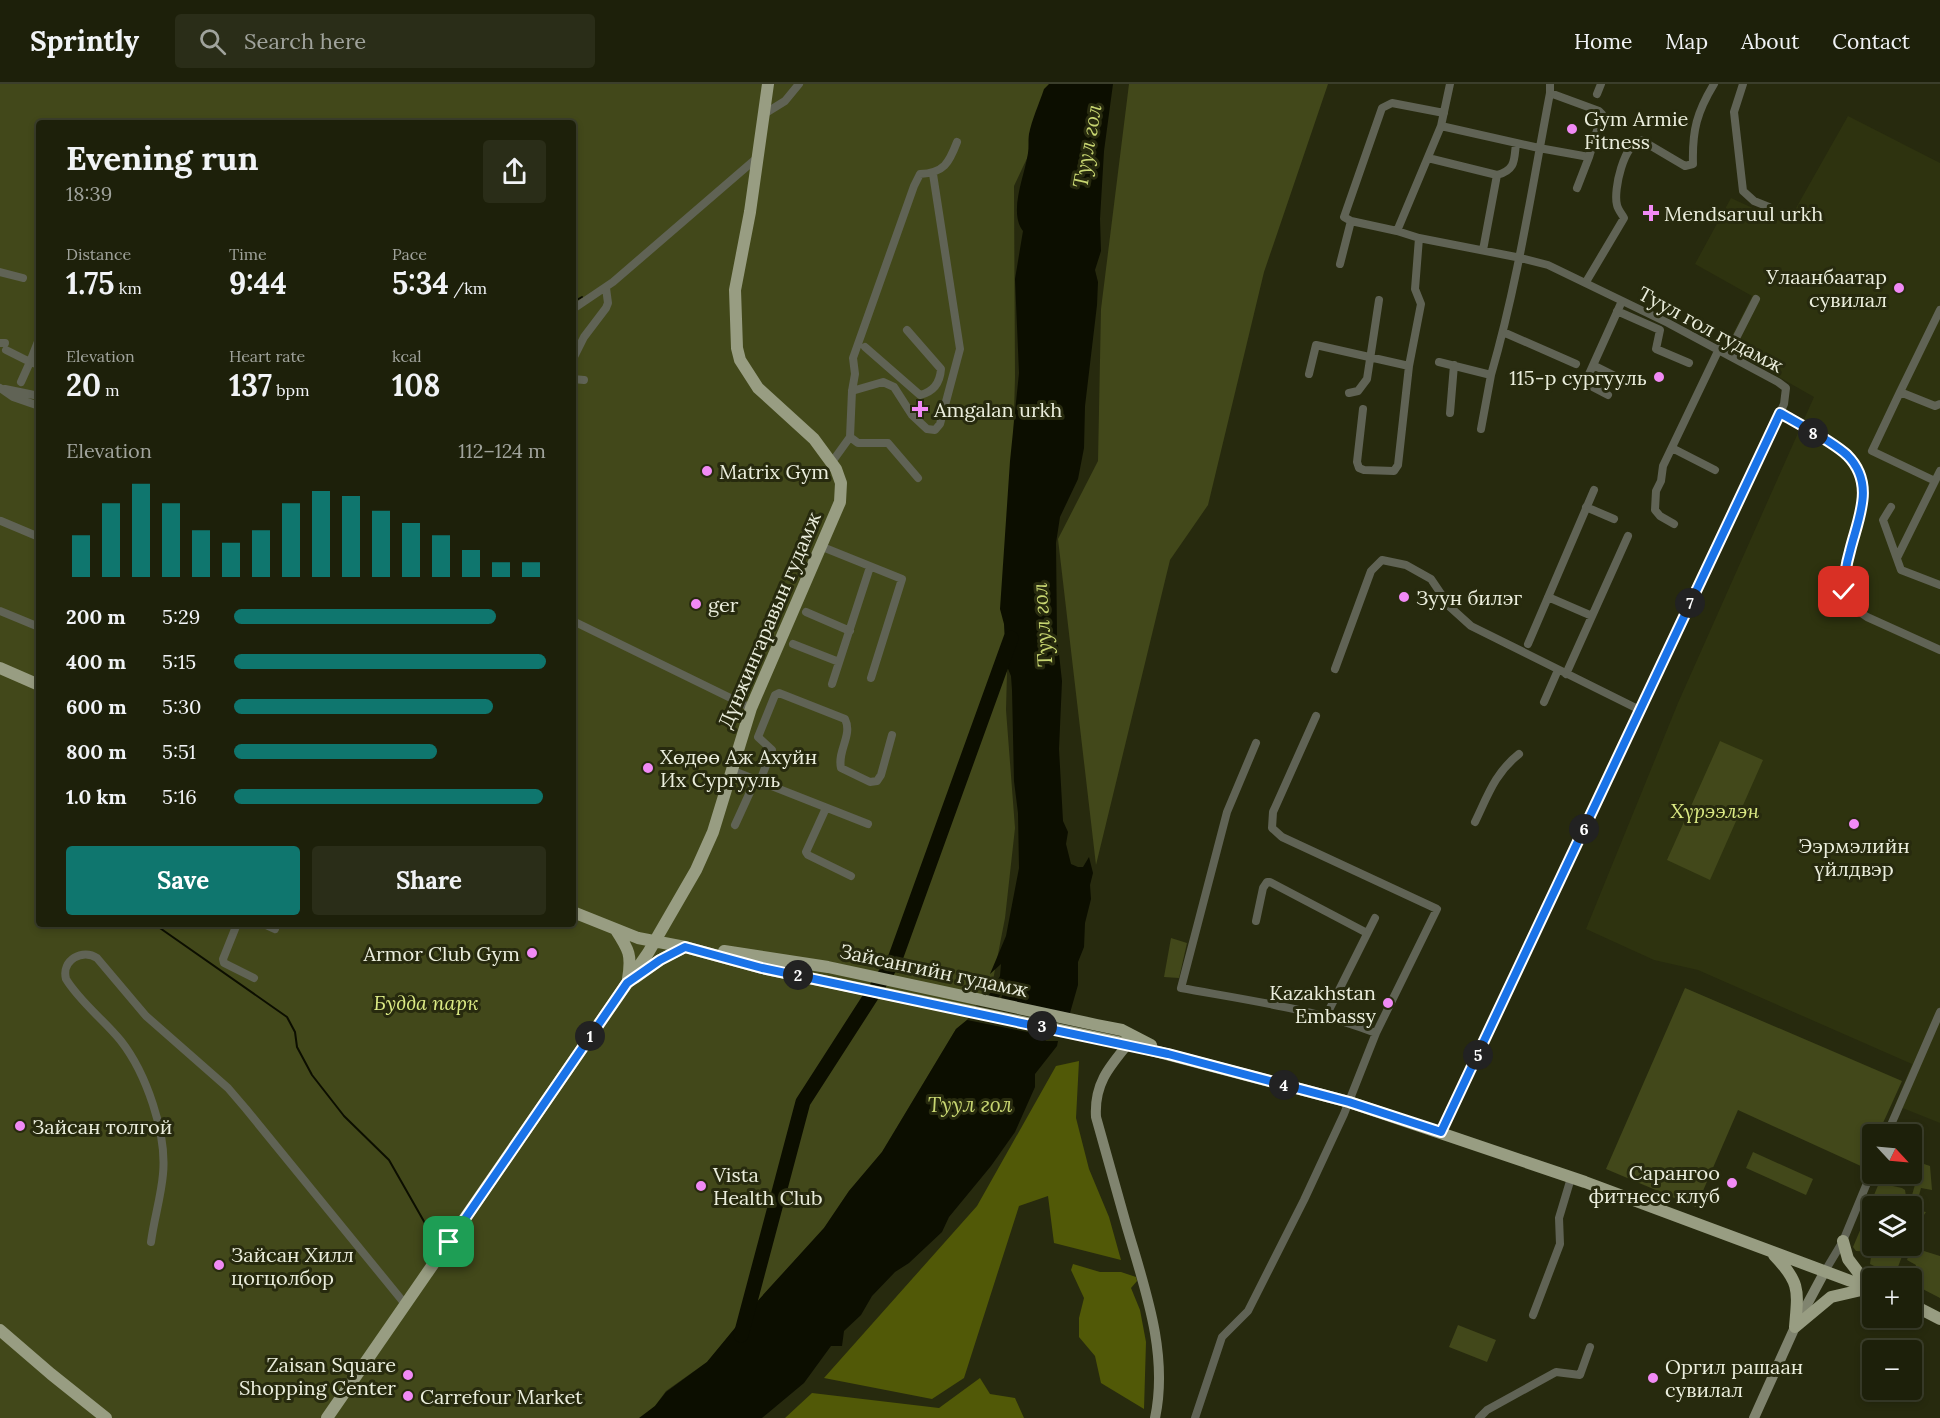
<!DOCTYPE html>
<html lang="en">
<head>
<meta charset="utf-8">
<style>
  :root { --surface:#1d200a; --page:#2a2d18; --text:#f1f3f6; --muted:#a0a39c; --line:#3b3e2b; --accent:#0f766e }
  body { margin:0; font-family:Lora,serif; background:var(--page); color:var(--text); height:100vh; display:flex; flex-direction:column; font-size:22px; white-space:nowrap }
  * { box-sizing:border-box; margin:0 }
  p { font-size:20px; color:var(--muted) }
  .icon { flex:none; width:33px; height:33px; fill:none; stroke:currentColor; stroke-width:2; stroke-linecap:round; stroke-linejoin:round }
  .map { position:relative; flex:1; overflow:hidden }
  .side { position:absolute; left:36px; top:36px; width:540px; height:807px; display:flex; flex-direction:column; background:var(--surface); border-radius:6px; box-shadow:0 3px 9px #0003,0 0 0 2px var(--line) }
  .side>* { flex:none }
  .needle { width:39px; rotate:116deg }
  .fabs { position:absolute; left:1862px; top:1040px; display:grid; gap:12px }
  .fabs a { display:grid; place-items:center; width:60px; height:60px; border-radius:6px; background:var(--surface); box-shadow:0 3px 9px #0003,0 0 0 2px var(--line); font-size:30px }
  .pin { position:absolute; display:grid; place-items:center; width:51px; height:51px; color:#fff; margin:-26px; border-radius:12px; box-shadow:0 3px 9px #0006 }
  .km { position:absolute; width:30px; height:30px; margin:-15px; border-radius:50%; background:#222; color:#fff; font-size:16px; line-height:30px; text-align:center }
  .round { display:grid; place-items:center; flex:none; width:63px; height:63px; border-radius:6px; background:var(--page) }
  .headline { display:flex; align-items:center; justify-content:space-between; height:102px; padding:0 30px }
  h1 { font-size:33px; font-weight:800; line-height:45px }
  .stats { display:grid; grid-template-columns:repeat(3,1fr); gap:9px; height:102px; padding:6px 30px }
  .stats div { display:grid; align-content:center }
  .stats b { font-size:30px; font-weight:800 }
  .stats small { font-size:16px; font-weight:400 }
  .stats p { font-size:16px }
  .chart { height:168px; padding:12px 30px }
  .chart p { display:flex; justify-content:space-between }
  .chart svg { width:100%; height:108px; margin-top:6px; stroke:var(--accent); stroke-width:6 }
  .action { display:flex; gap:12px; margin-top:auto; padding:12px 30px }
  .action a { flex:1; height:69px; border-radius:6px; background:var(--accent); color:#fff; font-size:24px; font-weight:800; line-height:69px; text-align:center }
  .action a+a { background:var(--page); color:var(--text) }
  ul { padding:0 30px; list-style:none; font-size:20px }
  li { display:grid; grid-template-columns:96px 72px 1fr; align-items:center; height:45px }
  li i { height:15px; border-radius:8px; background:var(--accent) }
  header { display:flex; align-items:center; gap:36px; box-sizing:border-box; height:84px; padding:0 30px; background:var(--surface); border-bottom:2px solid var(--line) }
  header strong { font-size:28px }
  nav { display:flex; gap:33px; margin-inline-start:auto; font-size:21px }
  .search { width:420px; height:54px; background:var(--page); display:flex; align-items:center; gap:15px; box-sizing:border-box; padding:0 21px; border-radius:6px; color:var(--muted); font-size:22px }
  .map>svg:first-child { display:block }
  .built { fill:#2e330f }
  .green { fill:#42481a; fill-rule:evenodd }
  .forest { fill:#515907 }
  .water { fill:#0c0e00 }
  .lines { fill:none; stroke-linecap:round; stroke-linejoin:round }
  .stream { stroke:#0c0e00; stroke-width:2 }
  .river { stroke:#0c0e00; stroke-width:15 }
  .street { stroke:#606355; stroke-width:8 }
  .secondary { stroke:#80846f; stroke-width:10 }
  .primary { stroke:#989d82; stroke-width:12 }
  .route-casing { stroke:#fff; stroke-width:12 }
  .route { stroke:#1a73e8; stroke-width:8 }
  .poi-dot { fill:#f18af5; stroke:#272a0e; stroke-width:2 }
  .labels { text-anchor:middle; dominant-baseline:central; stroke-width:6; stroke-linejoin:round; paint-order:stroke }
  .poi-label { font-size:20px; fill:#ebeedd; stroke:#272a0e; text-anchor:start }
  .street-label { font-size:20px; fill:#ebeedd; stroke:#272a0e }
  .park-label { font-size:20px; font-style:italic; fill:#dceb85; stroke:#272a0e }
  .water-label { font-size:21px; font-style:italic; fill:#c8d671; stroke:#272a0e }
</style>
</head>
<body>
<header>
<strong>Sprintly</strong>
<div class="search"><svg class="icon" aria-label="search" viewBox="0 0 24 24"><circle cx="10" cy="10" r="6"/><path d="M15 15l6 6"/></svg>Search here</div>
<nav><a>Home</a><a>Map</a><a>About</a><a>Contact</a></nav>
</header>
<div class="map">
<svg width="1940" height="1334" viewBox="0 0 1940 1334">
  <rect width="100%" height="100%" fill="#272a0e"/>
  <path class="built" d="M1848 32 1940 79V1039L1895 1021 1912 980 1698 886 1654 876 1586 845 1678 619 1814 313 1726 263 1752 212 1695 180 1731 114 1787 140Z"/>
  <path class="green" d="M0 0H1056L1052 21 1014 102 1015 293 1006 626 1015 744 1005 834 993 896 967 936 956 945 882 1068 849 1107 824 1144 765 1209 707 1278 666 1307 655 1322 641 1334H0ZM39 39H573V840H39Z
    M1129 0H1328L1264 188 1208 421 1170 476 1096 781 1058 455 1098 377 1101 225Z
    M1720 657 1763 676 1710 796 1667 776Z
    M1171 854 1187 859 1179 894 1164 893Z
    M1685 904 1902 997 1878 1050H1872V1064L1863 1083 1738 1026 1696 1123 1606 1085Z
    M1753 1068 1813 1095 1806 1111 1746 1084Z
    M1921 1079 1930 1082 1932 1106 1921 1104 1915 1126 1926 1128 1911 1150V1122H1909Z
    M1879 1099 1902 1104 1905 1106 1906 1112 1901 1117 1874 1111Z
    M1872 1118 1891 1122H1872V1161H1883L1872 1168 1856 1167 1853 1163Z
    M1894 1161 1906 1162 1896 1188 1908 1192 1907 1194H1899L1870 1180 1871 1173Z
    M1911 1163 1940 1172V1214L1911 1199 1916 1181 1907 1176Z
    M1458 1241 1496 1256 1487 1278 1449 1263Z"/>
  <path class="forest" d="M1079 977 1076 1034 1089 1085 1109 1133 1121 1176 1054 1159 1048 1112 1019 1122 964 1294 932 1315 824 1294 977 1122 1056 982Z
    M1073 1180 1100 1188H1121L1136 1193 1137 1197 1131 1204 1140 1226 1146 1258 1144 1325 1101 1299 1095 1272 1079 1253V1234L1084 1214 1071 1186Z
    M980 1294 990 1310 1015 1314 1024 1334H785L812 1309 939 1324Z"/>
  <path class="water" d="M1049 0H1113L1104 67 1100 135 1101 167 1095 186 1098 198 1097 221 1085 322 1084 364 1078 395 1060 433 1056 459 1057 552 1062 597 1059 665 1063 737 1068 748 1066 760 1071 780 1078 783H1083L1089 773 1093 789 1090 801 1091 815 1085 839 1084 863 1078 878V901L1068 936 999 922 1003 908 993 920 985 918 1000 892 1001 880 990 890 1006 852 1019 784 1018 729 1014 697 1012 606 1011 592 1006 580 1004 540 1000 525 1010 377 1019 289 1015 195 1023 147C1008 128 1025 91 1028 69 1029 63 1028 57 1029 50 1032 35 1039 20 1044 5Z
    M967 936 1042 951 1046 957H1058L1057 962 1035 990V1003L1015 1048 991 1082 949 1133 942 1148 909 1179 895 1188 872 1212 861 1231 844 1247 842 1262H831L804 1299 762 1334H639L655 1322 666 1308 707 1278 753 1222 824 1144 849 1107 882 1068 956 945Z"/>
  <g class="lines">
    <path class="stream" d="M573 218 582 213
      M157 842 287 933 295 948 297 963 312 991 344 1032 389 1076 434 1155"/>
    <path class="river" d="M741 1251 803 1018 895 875 1011 554"/>
    <path class="street" d="M1743 0 1734 28 1743 107 1754 117 1769 123
      M1550 9 1599 27 1602 30 1589 73 1577 104
      M1597 10 1601 0
      M764 30 785 17 799 0
      M1441 42 1539 64 1589 73
      M1428 74 1497 91C1516 86 1514 76 1516 59
      M1397 147 1441 42 1450 0
      M1483 166 1497 91
      M1340 180 1351 137
      M0 188 23 194
      M1586 198 1624 134C1622 130 1618 126 1617 121 1613 106 1624 59 1641 56L1685 82 1693 80C1692 46 1697 28 1714 0
      M573 225 613 198 758 73
      M1617 227 1660 246 1656 265 1689 279
      M1503 248 1576 280
      M0 259H5
      M865 263 920 311C933 308 940 299 941 285L907 246
      M6 266 30 278 39 255
      M1728 270 1756 215
      M573 275 584 253 606 224 608 219 606 204
      M1439 278 1491 291C1518 198 1532 103 1550 9V0
      M1593 281 1617 293
      M1309 290 1316 261 1409 282
      M573 295 584 296
      M21 298 30 278 39 281
      M0 304 13 313 39 322
      M5 305 39 312
      M852 307 883 298 894 303 912 331 927 345 935 346 940 340 960 265 933 90
      M1900 308 1940 226
      M1349 309 1358 307 1367 295 1379 216
      M1608 311 1585 299 1622 217
      M1363 325 1357 378 1359 384 1364 386 1394 387 1398 381 1409 282 1421 220 1415 205 1419 154
      M1450 329 1454 281
      M1780 329 1845 370 1854 380 1860 392 1864 417 1845 491 1844 508 1847 519 1867 533 1940 566
      M1481 345 1491 291
      M850 353 858 359H888L918 394
      M1672 364 1715 386
      M832 378 850 353 852 307 855 290 853 274 914 102 920 90C944 89 949 79 957 58
      M1935 397 1872 367 1900 308 1935 322 1940 320
      M1586 423 1614 435
      M1891 423 1883 436 1901 486 1940 501
      M1 437 39 453
      M1674 440 1660 432 1655 426 1656 407 1661 397 1663 382 1719 265
      M820 462 902 495 871 594
      M1897 474 1940 387
      M1548 513 1592 532
      M0 527 39 543
      M806 528 850 547
      M573 537 751 624
      M793 560 839 578
      M1528 560 1594 406
      M1335 585 1371 487 1382 476 1406 481 1431 495 1450 523 1471 542 1640 626
      M1566 590 1628 452
      M832 600 870 483
      M1544 618 1558 586
      M1256 659 1227 728 1181 904C1247 916 1314 925 1376 949
      M731 686 868 740
      M760 697 772 666 758 653 775 611 779 609 845 635C853 651 837 667 841 684L870 698 877 697 881 691 892 651
      M826 724 806 768 808 771 851 792
      M1475 738C1488 711 1495 689 1519 670
      M735 741 756 695
      M1256 837 1263 804 1267 798H1270L1367 849
      M237 840 223 875 224 879 254 894
      M264 840 275 845
      M1326 932 1375 834
      M1441 1048 1778 333 1784 320 1786 304 1778 298 1668 239 1548 181 1521 174 1419 154 1397 147 1351 137 1344 133 1382 24 1392 19 1444 29
      M1887 1050 1940 928
      M151 1158C154 1135 161 1113 163 1090 167 1049 146 989 121 957 104 936 80 918 66 895 61 876 83 864 97 874L146 932 228 1004 246 1025 405 1220
      M1825 1187 1843 1157 1872 1087
      M1533 1231 1560 1160 1559 1134 1571 1094
      M1195 1334 1222 1253 1248 1227 1304 1116 1344 1030 1376 949 1437 825 1282 753 1272 744 1273 728 1316 632
      M1479 1334 1487 1326 1556 1288 1580 1291 1590 1263"/>
    <path class="secondary" d="M1128 960C1108 984 1094 1001 1096 1033 1106 1069 1116 1105 1126 1140 1144 1202 1169 1269 1155 1334
      M1754 1334 1795 1243 1825 1187"/>
    <path class="primary" d="M0 584 39 601
      M573 828 638 854 685 863 762 884 1128 960 1349 1018 1585 1098 1872 1205
      M616 846C629 866 632 871 628 895
      M724 867 828 883 1097 941 1122 946 1151 961
      M635 894 660 876 685 863
      M1774 1171C1801 1199 1798 1207 1795 1243
      M1911 1220 1940 1235
      M1795 1243 1831 1213 1870 1204 1848 1175 1843 1157
      M0 1246 51 1290 106 1334
      M327 1334 648 869 696 786 713 748 751 624 840 418 841 399 836 385 814 355 758 304 740 276 737 264 735 206 750 128 768 0"/>
  </g>
  <g class="lines">
    <defs>
      <path id="route" d="M449 1158 627 899 660 876 685 863 762 884 1168 970 1349 1018 1441 1048 1780 329C1799 340 1832 357 1847 371 1876 400 1858 434 1850 467 1846 481 1844 494 1844 508"/>
    </defs>
    <use href="#route" class="route-casing"/>
    <use href="#route" class="route"/>
  </g>
  <g class="poi-dot">
    <circle cx="1572" cy="45" r="6"/>
    <path d="M1648 120h6v6h6v6h-6v6h-6v-6h-6v-6h6z"/>
    <circle cx="1899" cy="204" r="6"/>
    <circle cx="1659" cy="293" r="6"/>
    <path d="M917 316h6v6h6v6h-6v6h-6v-6h-6v-6h6z"/>
    <circle cx="707" cy="387" r="6"/>
    <circle cx="1404" cy="513" r="6"/>
    <circle cx="696" cy="520" r="6"/>
    <circle cx="648" cy="684" r="6"/>
    <circle cx="1854" cy="740" r="6"/>
    <circle cx="532" cy="869" r="6"/>
    <circle cx="1388" cy="919" r="6"/>
    <circle cx="20" cy="1042" r="6"/>
    <circle cx="1732" cy="1099" r="6"/>
    <circle cx="701" cy="1102" r="6"/>
    <circle cx="219" cy="1181" r="6"/>
    <circle cx="408" cy="1291" r="6"/>
    <circle cx="1653" cy="1294" r="6"/>
    <circle cx="408" cy="1312" r="6"/>
  </g>
  <g class="labels">
    <g class="poi-label">
      <text x="1584" y="34">Gym Armie<tspan x="1584" dy="23">Fitness</tspan></text>
      <text x="1664" y="129">Mendsaruul urkh</text>
      <text x="1887" y="192" text-anchor="end">Улаанбаатар<tspan x="1887" dy="23">сувилал</tspan></text>
      <text x="1647" y="293" text-anchor="end">115-р сургууль</text>
      <text x="934" y="325">Amgalan urkh</text>
      <text x="719" y="387">Matrix Gym</text>
      <text x="1416" y="513">Зуун билэг</text>
      <text x="708" y="520">ger</text>
      <text x="660" y="672">Хөдөө Аж Ахуйн<tspan x="660" dy="23">Их Сургууль</tspan></text>
      <text x="1854" y="761" text-anchor="middle">Ээрмэлийн<tspan x="1854" dy="23">үйлдвэр</tspan></text>
      <text x="520" y="869" text-anchor="end">Armor Club Gym</text>
      <text x="1376" y="908" text-anchor="end">Kazakhstan<tspan x="1376" dy="23">Embassy</tspan></text>
      <text x="32" y="1042">Зайсан толгой</text>
      <text x="1720" y="1088" text-anchor="end">Сарангоо<tspan x="1720" dy="23">фитнесс клуб</tspan></text>
      <text x="713" y="1090">Vista<tspan x="713" dy="23">Health Club</tspan></text>
      <text x="231" y="1170">Зайсан Хилл<tspan x="231" dy="23">цогцолбор</tspan></text>
      <text x="396" y="1280" text-anchor="end">Zaisan Square<tspan x="396" dy="23">Shopping Center</tspan></text>
      <text x="1665" y="1282">Оргил рашаан<tspan x="1665" dy="23">сувилал</tspan></text>
      <text x="420" y="1312">Carrefour Market</text>
    </g>
    <g class="street-label">
      <text transform="translate(1711 245) rotate(28)">Туул гол гудамж</text>
      <text transform="translate(769 536) rotate(-67)">Дүнжингаравын гудамж</text>
      <text transform="translate(934 886) rotate(12)">Зайсангийн гудамж</text>
    </g>
    <g class="park-label">
      <text x="1715" y="726">Хүрээлэн</text>
      <text x="426" y="918">Будда парк</text>
    </g>
    <g class="water-label">
      <text transform="translate(1087 62) rotate(-80)">Туул гол</text>
      <text transform="translate(1042 541) rotate(-94)">Туул гол</text>
      <text x="970" y="1020">Туул гол</text>
    </g>
  </g>
</svg>
<div class="fabs">
<a><svg class="needle" viewBox="-14 -14 28 28"><path d="M0-13l5 13h-10z" fill="#e53935"/><path d="M0 13l5-13h-10z" fill="#a0a39c"/></svg></a>
<a><svg class="icon" aria-label="layers" viewBox="0 0 24 24"><path d="M12 4l9 5-9 5-9-5zM3 14l9 5 9-5"/></svg></a>
<a>+</a>
<a>−</a>
</div>
<div class="pin" style="left:449px;top:1158px;background:#1e9e55"><svg class="icon" aria-label="arrive" viewBox="0 0 24 24"><path d="M6 21V4h12l-3 4 3 4H6"/></svg></div>
<div class="pin" style="left:1844px;top:508px;background:#d93025"><svg class="icon" aria-label="check" viewBox="0 0 24 24"><path d="M5 12l5 5 9-10"/></svg></div>
<b class="km" style="left:590px;top:952px">1</b>
<b class="km" style="left:798px;top:891px">2</b>
<b class="km" style="left:1042px;top:942px">3</b>
<b class="km" style="left:1284px;top:1001px">4</b>
<b class="km" style="left:1478px;top:971px">5</b>
<b class="km" style="left:1584px;top:745px">6</b>
<b class="km" style="left:1690px;top:519px">7</b>
<b class="km" style="left:1813px;top:349px">8</b>
<section class="side">
<div class="headline"><div><h1>Evening run</h1><p>18:39</p></div><a class="round"><svg class="icon" aria-label="share" viewBox="0 0 24 24"><path d="M12 15V3M7 8l5-5 5 5M5 13v7h14v-7"/></svg></a></div>
<div class="stats">
<div><p>Distance</p><b>1.75<small> km</small></b></div>
<div><p>Time</p><b>9:44</b></div>
<div><p>Pace</p><b>5:34<small> /km</small></b></div>
</div>
<div class="stats">
<div><p>Elevation</p><b>20<small> m</small></b></div>
<div><p>Heart rate</p><b>137<small> bpm</small></b></div>
<div><p>kcal</p><b>108</b></div>
</div>
<div class="chart"><p><span>Elevation</span>112–124 m</p>
<svg viewBox="0 0 160 44" preserveAspectRatio="none"><path d="M5 44V27M15 44V14M25 44V6M35 44V14M45 44V25M55 44V30M65 44V25M75 44V14M85 44V9M95 44V11M105 44V17M115 44V22M125 44V27M135 44V33M145 44V38M155 44V38"/></svg>
</div>
<ul>
<li><b>200 m</b>5:29<i style="width:84%"></i></li>
<li><b>400 m</b>5:15<i style="width:100%"></i></li>
<li><b>600 m</b>5:30<i style="width:83%"></i></li>
<li><b>800 m</b>5:51<i style="width:65%"></i></li>
<li><b>1.0 km</b>5:16<i style="width:99%"></i></li>
</ul>
<div class="action"><a>Save</a><a>Share</a></div>
</section>
</div>
</body>
</html>
